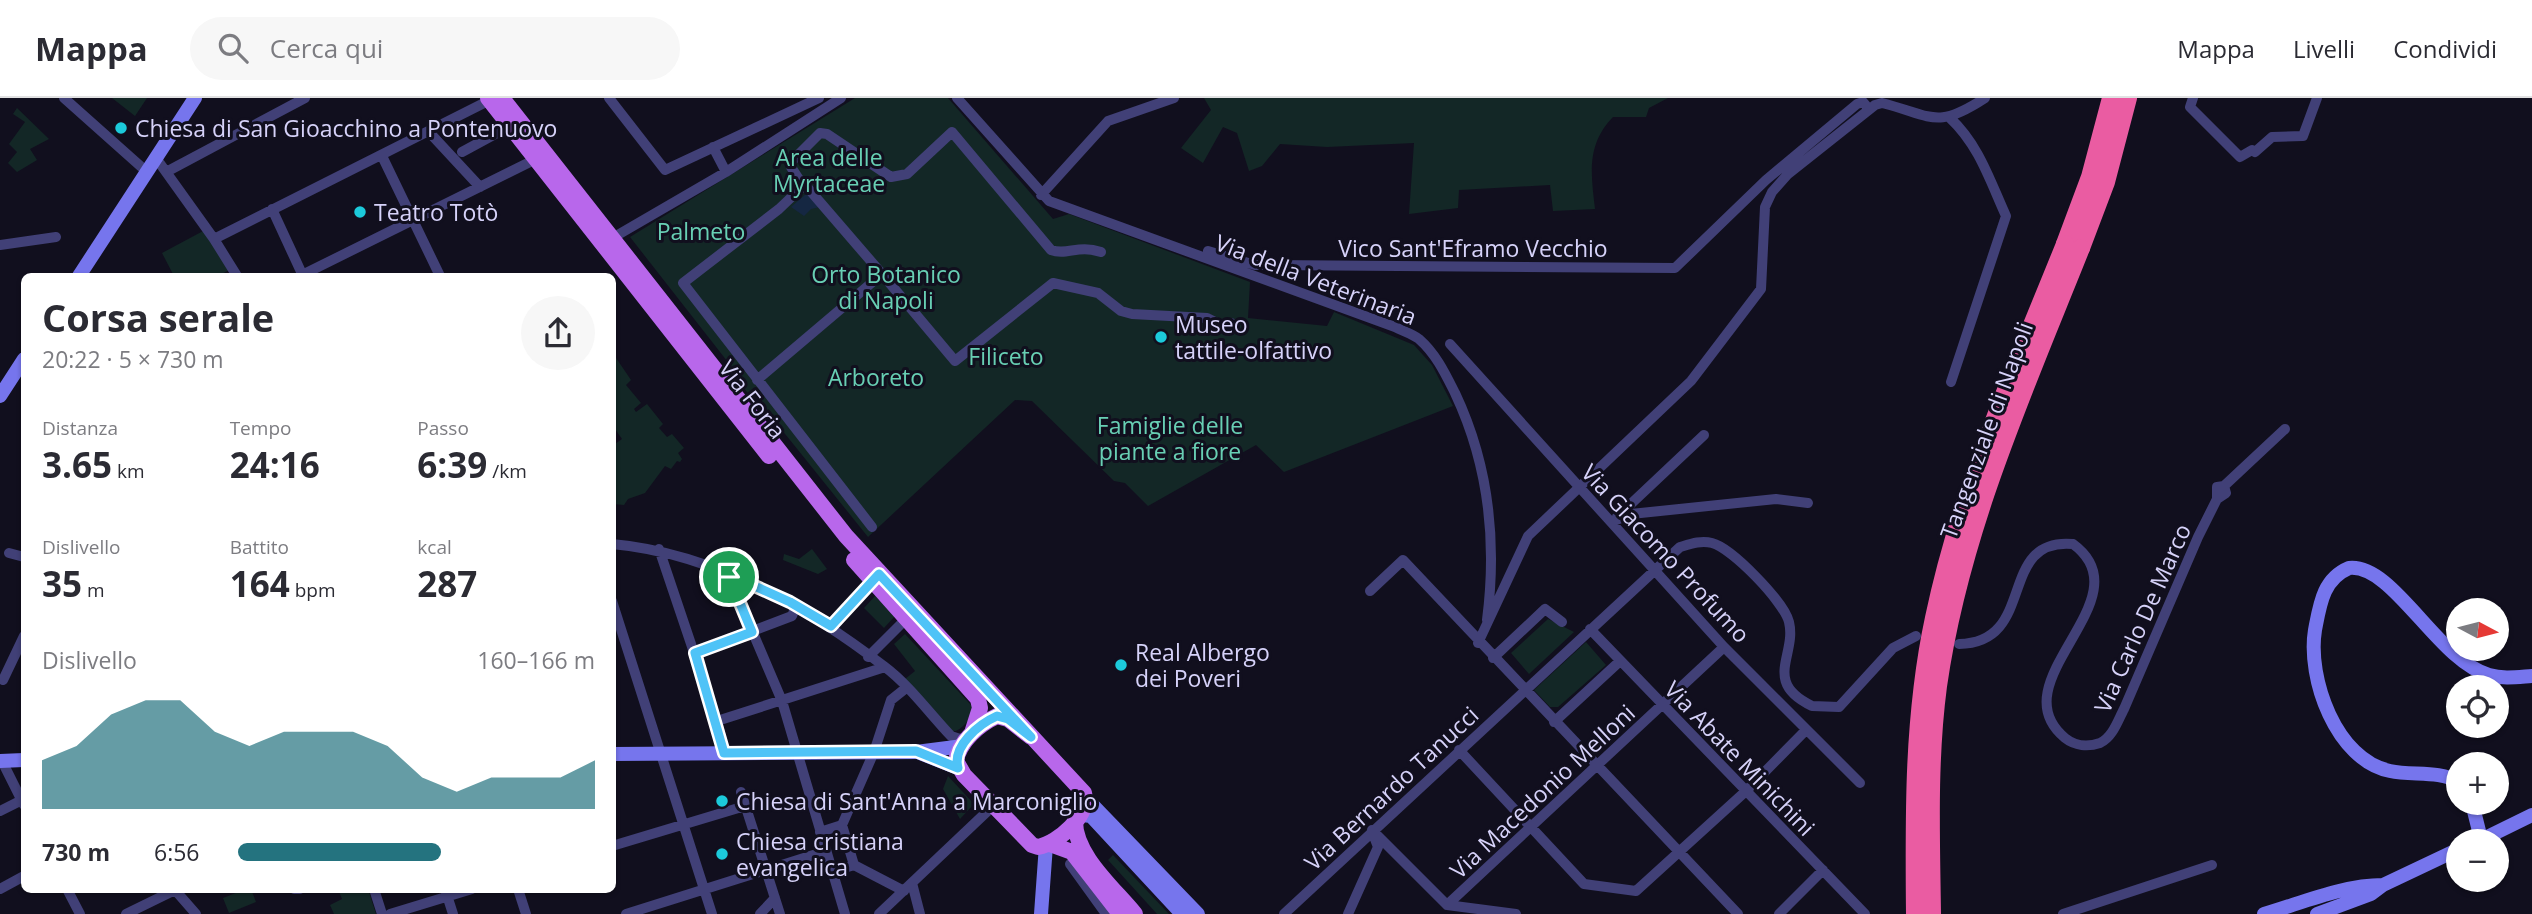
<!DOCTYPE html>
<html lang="it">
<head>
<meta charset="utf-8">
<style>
  :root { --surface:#fff; --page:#f7f7f7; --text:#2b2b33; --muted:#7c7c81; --line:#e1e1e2; --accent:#24737f }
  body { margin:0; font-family:"Open Sans",sans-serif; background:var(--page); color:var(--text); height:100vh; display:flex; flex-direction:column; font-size:26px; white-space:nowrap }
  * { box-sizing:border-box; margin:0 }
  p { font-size:23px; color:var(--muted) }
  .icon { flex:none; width:38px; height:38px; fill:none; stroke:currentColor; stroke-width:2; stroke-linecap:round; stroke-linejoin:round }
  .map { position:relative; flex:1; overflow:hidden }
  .details { position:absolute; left:21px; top:175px; width:595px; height:620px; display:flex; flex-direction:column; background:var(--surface); border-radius:10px; box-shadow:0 2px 5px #0004 }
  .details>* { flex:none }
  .needle { width:46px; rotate:97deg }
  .buttons { position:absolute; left:2446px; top:500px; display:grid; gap:14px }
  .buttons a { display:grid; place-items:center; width:63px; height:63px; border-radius:50%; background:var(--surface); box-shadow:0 2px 5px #0004; font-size:35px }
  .pin { position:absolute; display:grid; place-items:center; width:60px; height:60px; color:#fff; margin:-30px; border:4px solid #fff; border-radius:50%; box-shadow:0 2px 7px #0007 }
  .round { display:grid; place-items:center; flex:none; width:74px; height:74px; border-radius:37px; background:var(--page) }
  .summary { display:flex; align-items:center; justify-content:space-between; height:119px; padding:0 21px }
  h1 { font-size:38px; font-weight:700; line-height:52px }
  .figures { display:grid; grid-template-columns:repeat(3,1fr); gap:10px; height:119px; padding:7px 21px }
  .figures div { display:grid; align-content:center }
  .figures b { font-size:35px; font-weight:700 }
  .figures small { font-size:19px; font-weight:400 }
  .figures p { font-size:19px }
  .chart { height:196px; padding:14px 21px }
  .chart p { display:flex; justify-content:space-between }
  .chart svg { width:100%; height:126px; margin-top:7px; fill:var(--accent); opacity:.7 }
  ul { padding:0 21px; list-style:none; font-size:23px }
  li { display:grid; grid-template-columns:112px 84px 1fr; align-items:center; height:52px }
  li i { height:18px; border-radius:9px; background:var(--accent) }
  header { display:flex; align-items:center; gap:42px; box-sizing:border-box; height:98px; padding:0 35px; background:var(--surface); border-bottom:2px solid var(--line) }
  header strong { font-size:33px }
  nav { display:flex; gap:38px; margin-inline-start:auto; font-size:24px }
  .search { width:490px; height:63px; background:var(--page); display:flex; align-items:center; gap:18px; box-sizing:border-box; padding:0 24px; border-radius:38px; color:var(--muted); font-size:26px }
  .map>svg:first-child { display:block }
  .green { fill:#132726 }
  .water { fill:#152742 }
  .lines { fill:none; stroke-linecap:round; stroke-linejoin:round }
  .street { stroke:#414077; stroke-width:10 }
  .secondary { stroke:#7675ed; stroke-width:14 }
  .primary { stroke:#b867eb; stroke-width:16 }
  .highway { stroke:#ea5ca2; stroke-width:18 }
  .highway-bridge { stroke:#ea5ca2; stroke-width:18 }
  .route-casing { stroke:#fff; stroke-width:14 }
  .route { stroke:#4fc3f7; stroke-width:9 }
  .poi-dot { fill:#1ccadb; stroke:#110f1e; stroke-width:2.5 }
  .labels { text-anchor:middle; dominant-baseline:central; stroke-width:6; stroke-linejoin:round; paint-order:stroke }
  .poi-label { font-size:23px; fill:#d6d2f9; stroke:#110f1e; text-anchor:start }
  .park-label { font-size:23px; fill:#68cfb4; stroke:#110f1e }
  .street-label { font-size:23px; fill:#d6d2f9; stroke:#110f1e }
</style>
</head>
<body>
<header>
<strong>Mappa</strong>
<div class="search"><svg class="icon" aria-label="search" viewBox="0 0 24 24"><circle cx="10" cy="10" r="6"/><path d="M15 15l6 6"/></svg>Cerca qui</div>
<nav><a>Mappa</a><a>Livelli</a><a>Condividi</a></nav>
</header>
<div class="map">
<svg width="2532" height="816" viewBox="0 0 2532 816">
  <rect width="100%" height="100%" fill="#110f1e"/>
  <path class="green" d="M112 0H147L135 18Z
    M855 0H948L1053 121 1069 116 1250 184 1248 220 1327 228 1334 214 1414 247 1432 267 1453 308 1284 374 1256 347 1148 408 1125 385 1114 383 1032 303 1015 302 868 439 757 301 754 303 736 280 738 277 630 139Z
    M1204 0H1668L1649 10 1646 19H1613C1586 47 1591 76 1595 111L1553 113 1550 87 1459 92 1458 110 1409 116 1414 45 1327 49 1280 46 1262 68 1249 73 1237 35 1223 29 1203 65 1181 50 1211 12Z
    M17 10 49 41 30 51 37 62 17 74 8 65 17 54 9 46 25 24 13 16Z
    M205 132 231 171 218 178H174L162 155Z
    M612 254 631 282 626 287 641 305 634 311 636 314 647 306 663 326 659 330 667 339 672 336 684 350 678 355 682 361 680 364 677 363 671 371 665 368 645 395 628 401 624 407 613 406V344L615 346 622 341 615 331 613 333Z
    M812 451 827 471 818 476 783 462 784 456 799 461Z
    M875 498 895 518 884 530 864 510Z
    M1548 521 1574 534 1529 576 1511 555Z
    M905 536 971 607 974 613C970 621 962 632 953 634L905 581 915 573 894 546Z
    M1586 544 1606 567 1558 609H1550L1534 592Z
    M948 678 974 706 960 721 943 691Z
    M1113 757 1169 816H1157L1108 762Z
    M246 791H251L256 804 229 815 223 800Z
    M338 791H368L376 816H334L330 807 342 801Z"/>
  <path class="water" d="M806 96 820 109 811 111 804 118 791 109Z"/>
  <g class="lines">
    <path class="street" d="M64 0 147 74
      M609 0 665 72 819 0
      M957 0 1049 103 1395 229C1403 233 1413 236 1419 241 1436 256 1445 275 1455 295 1489 367 1497 444 1487 522
      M2193 0 2190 9 2240 59 2252 52 2255 54 2272 39 2303 38 2317 0
      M1950 20C1979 47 1990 83 2006 118L1951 284
      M429 34 480 89
      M713 49 726 74
      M462 54 510 28
      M382 58 440 178
      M156 60 214 141 237 178
      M168 73 305 0
      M804 89 791 69V64L820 35 827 36 891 79 907 76 952 34 1051 152C1067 158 1078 146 1101 154
      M1041 97 1108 23 1174 0
      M272 111 303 178
      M214 141 492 1
      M609 142 726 74 841 0
      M0 147 56 139
      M1208 153 1255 167 1675 170 1766 82 1857 6 1863 4 1869 11
      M882 176 955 263 1053 185 1098 195 1121 213 1132 216 1207 220 1221 227 1231 225
      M300 178 536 61
      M1450 246 1724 549 1860 685
      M757 282 882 176 807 89 801 90 779 111 683 185 872 429
      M2224 388 2285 331
      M1617 419 1704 337
      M1611 424 1631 416 1776 401 1808 405
      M612 446C713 455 806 508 885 569 909 587 930 616 951 638L960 641 970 638
      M659 451 717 623 725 655
      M9 455 24 459
      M728 476 782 603 845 816
      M1370 493 1403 462 1738 816
      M612 503 712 816
      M831 528 876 479
      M1590 531 1865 816
      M1478 545 1528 438 1691 283 1761 191 1765 109 1772 94 1788 76 1875 7 1882 5C1933 18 1936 32 1985 0
      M1959 546C2038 545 1996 439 2073 446 2148 501 1996 583 2065 640 2075 648 2088 649 2100 645 2113 639 2118 622 2124 611L2198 439 2217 401 2226 395 2224 388 2217 389V401
      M695 555 792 518 796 508
      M868 559 906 521
      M1493 560 1545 511 1562 524
      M3 582 24 538
      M717 623 885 569
      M1554 624 1619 564
      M1459 652 1584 786 1636 793 1746 693 1806 632
      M2 663 24 707
      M741 694 780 816
      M0 713 22 702
      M842 727 874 654 891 602 906 590
      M1372 732 1447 807 1516 816
      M820 734 842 727 854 767 832 774
      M612 748 745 708
      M1078 761 1070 766 1106 816
      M854 767 904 793
      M912 785 920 816
      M0 791 24 778
      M67 791 80 816
      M294 791H300
      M374 791 382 816
      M445 791 453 816
      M518 791 526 816
      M1447 807 1724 549
      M126 816 175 792 196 816
      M390 816 472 791
      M626 816 826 753
      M760 816 775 800
      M879 816 994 707
      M1284 816 1680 449C1690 446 1701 442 1712 445 1732 450 1784 504 1789 524 1797 557 1762 584 1812 608L1839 609 1893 550 1916 538
      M1348 816 1378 749 1373 736
      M1779 816 1823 772
      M2063 816 2212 767"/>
    <path class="secondary" d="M79 178 195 0
      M0 298 24 261
      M920 655 958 670
      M612 656 916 654 963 648
      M0 663 24 662
      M2459 684C2438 672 2413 678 2390 673 2336 662 2307 580 2315 532 2320 506 2323 481 2349 470 2393 465 2438 563 2489 577 2503 581 2517 579 2532 578
      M1085 699 1198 816
      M2472 705 2481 741
      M1082 717 1091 718 1182 816
      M2477 744 2532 717
      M1041 816 1046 747
      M2264 816C2302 805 2343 787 2383 787
      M2317 816 2371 796 2383 787 2459 751"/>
    <path class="primary" d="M488 0 769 358
      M502 0 846 438 1084 695C1090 718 1058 745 1038 749L1032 747 964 677 956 663C959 643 980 626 997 618L1008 621 1031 639
      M854 462 978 601 980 610 972 635
      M1075 722C1074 757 1115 791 1135 816
      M1050 746 1072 754 1120 816"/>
    <path class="highway" d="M2065 146 2090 79 2111 0
      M2081 150 2106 84 2128 0"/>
    <path class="highway-bridge" d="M1915 816C1914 717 1913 618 1934 520 1961 390 2016 268 2065 146
      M1932 816C1931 740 1928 664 1938 588 1960 434 2024 293 2081 150"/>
  </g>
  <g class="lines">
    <defs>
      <path id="route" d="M728 476 790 504 831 528 879 476 1031 639 1008 621 997 618C979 626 952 648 958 670L916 653 724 655 695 555 752 534Z"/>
    </defs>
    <use href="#route" class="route-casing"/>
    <use href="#route" class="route"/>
  </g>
  <g class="poi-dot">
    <circle cx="121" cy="30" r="7"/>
    <circle cx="360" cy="114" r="7"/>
    <circle cx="1161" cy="239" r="7"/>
    <circle cx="1121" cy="567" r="7"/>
    <circle cx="722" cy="703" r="7"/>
    <circle cx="722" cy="756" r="7"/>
  </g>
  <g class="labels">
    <g class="poi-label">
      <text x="135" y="30">Chiesa di San Gioacchino a Pontenuovo</text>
      <text x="374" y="114">Teatro Totò</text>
      <text x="1175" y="226">Museo<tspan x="1175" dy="26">tattile-olfattivo</tspan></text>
      <text x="1135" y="554">Real Albergo<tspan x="1135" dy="26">dei Poveri</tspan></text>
      <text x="736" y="703">Chiesa di Sant'Anna a Marconiglio</text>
      <text x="736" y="743">Chiesa cristiana<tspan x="736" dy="26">evangelica</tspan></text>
    </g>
    <g class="park-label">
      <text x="829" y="59">Area delle<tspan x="829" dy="26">Myrtaceae</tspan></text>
      <text x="701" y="133">Palmeto</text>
      <text x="886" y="176">Orto Botanico<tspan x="886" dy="26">di Napoli</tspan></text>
      <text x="1006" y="258">Filiceto</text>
      <text x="876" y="279">Arboreto</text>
      <text x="1170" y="327">Famiglie delle<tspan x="1170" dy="26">piante a fiore</tspan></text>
    </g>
    <g class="street-label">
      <text x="1473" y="150">Vico Sant'Eframo Vecchio</text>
      <text transform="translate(1316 181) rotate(21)">Via della Veterinaria</text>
      <text transform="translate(753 301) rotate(52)">Via Foria</text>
      <text transform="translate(1986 332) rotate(-70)">Tangenziale di Napoli</text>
      <text transform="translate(1666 455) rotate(47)">Via Giacomo Profumo</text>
      <text transform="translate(2142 520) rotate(-66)">Via Carlo De Marco</text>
      <text transform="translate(1740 660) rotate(46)">Via Abate Minichini</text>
      <text transform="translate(1391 690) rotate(-43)">Via Bernardo Tanucci</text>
      <text transform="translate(1542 693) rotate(-43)">Via Macedonio Melloni</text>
    </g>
  </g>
</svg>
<div class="buttons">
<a><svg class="needle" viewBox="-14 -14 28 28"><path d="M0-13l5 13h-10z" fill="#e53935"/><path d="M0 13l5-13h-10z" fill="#7c7c81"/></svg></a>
<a><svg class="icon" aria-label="locate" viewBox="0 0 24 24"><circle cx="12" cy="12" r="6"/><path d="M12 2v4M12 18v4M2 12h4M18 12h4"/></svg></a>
<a>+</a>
<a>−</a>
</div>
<div class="pin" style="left:729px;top:479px;background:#1e9e55"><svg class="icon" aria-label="arrive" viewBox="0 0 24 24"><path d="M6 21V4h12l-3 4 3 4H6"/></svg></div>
<section class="details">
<div class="summary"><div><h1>Corsa serale</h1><p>20:22 · 5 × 730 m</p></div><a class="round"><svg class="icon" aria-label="share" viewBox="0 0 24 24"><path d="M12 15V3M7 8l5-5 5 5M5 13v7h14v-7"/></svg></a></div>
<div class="figures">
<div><p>Distanza</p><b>3.65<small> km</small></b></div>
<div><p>Tempo</p><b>24:16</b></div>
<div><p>Passo</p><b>6:39<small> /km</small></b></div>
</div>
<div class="figures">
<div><p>Dislivello</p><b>35<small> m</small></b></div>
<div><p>Battito</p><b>164<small> bpm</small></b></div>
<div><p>kcal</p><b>287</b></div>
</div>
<div class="chart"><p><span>Dislivello</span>160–166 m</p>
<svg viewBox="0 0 160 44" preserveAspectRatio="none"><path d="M0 44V27L10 22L20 11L30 6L40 6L50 17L60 22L70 17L80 17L90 17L100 22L110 33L120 38L130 33L140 33L150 33L160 27V44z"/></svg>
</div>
<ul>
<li><b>730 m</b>6:56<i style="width:57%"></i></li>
</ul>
</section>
</div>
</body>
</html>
